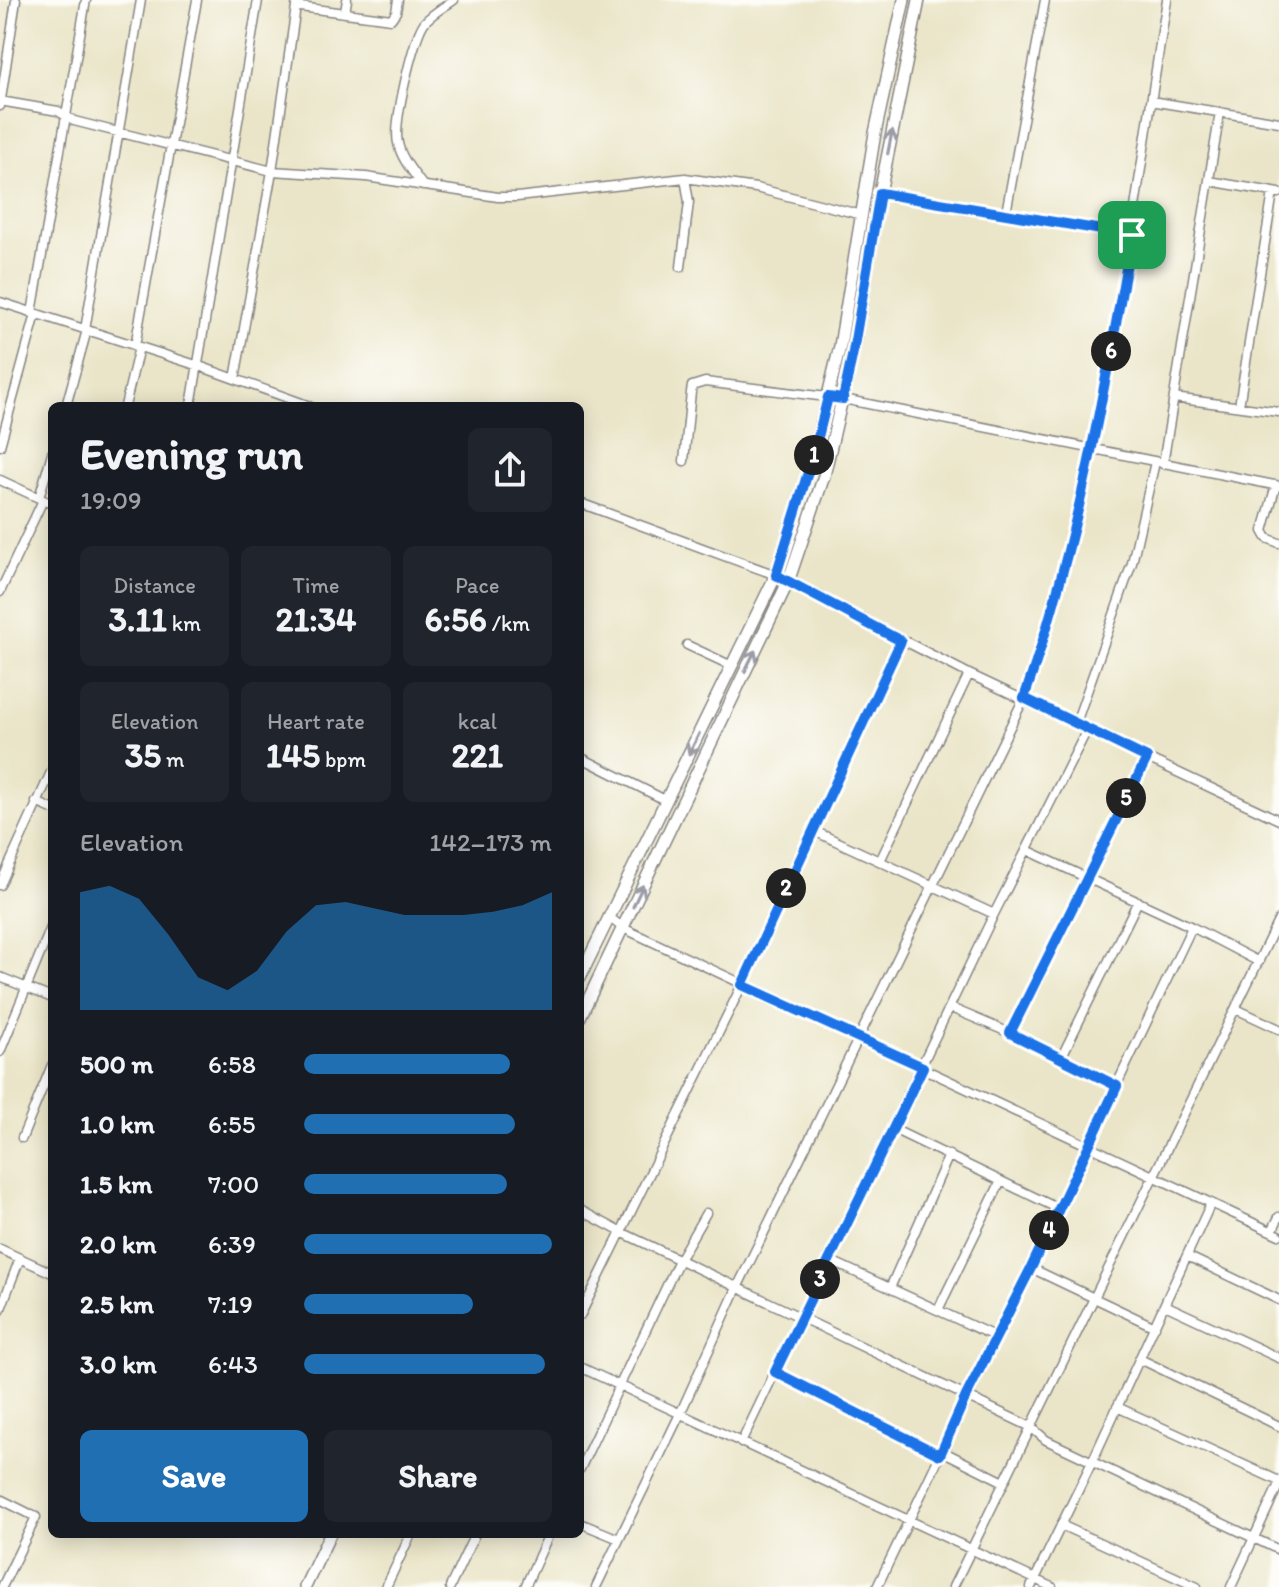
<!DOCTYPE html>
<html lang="en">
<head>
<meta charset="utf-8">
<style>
  :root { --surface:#171b24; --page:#20242c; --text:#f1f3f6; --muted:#9ea1a6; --accent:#1f6fb2 }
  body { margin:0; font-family:Itim,sans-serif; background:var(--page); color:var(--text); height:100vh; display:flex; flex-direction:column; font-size:30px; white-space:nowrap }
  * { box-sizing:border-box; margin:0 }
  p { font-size:26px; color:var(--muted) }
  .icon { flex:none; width:44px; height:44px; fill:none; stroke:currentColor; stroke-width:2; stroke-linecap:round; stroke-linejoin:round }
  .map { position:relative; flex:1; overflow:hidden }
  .side { position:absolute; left:48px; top:402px; width:536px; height:1136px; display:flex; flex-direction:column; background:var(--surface); border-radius:12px; box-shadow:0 4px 20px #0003 }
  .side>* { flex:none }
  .pin { position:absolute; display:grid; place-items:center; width:68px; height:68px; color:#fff; margin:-34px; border-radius:16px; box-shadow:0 4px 12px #0006 }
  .km { position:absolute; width:40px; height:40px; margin:-20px; border-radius:50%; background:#222; color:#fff; font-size:22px; line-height:40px; text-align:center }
  .round { display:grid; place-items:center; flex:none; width:84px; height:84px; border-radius:12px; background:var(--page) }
  .overview { display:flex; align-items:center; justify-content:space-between; height:136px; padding:0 32px }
  h1 { font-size:44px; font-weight:700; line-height:60px }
  .metrics { display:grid; grid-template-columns:repeat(3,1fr); gap:12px; height:136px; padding:8px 32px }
  .metrics div { display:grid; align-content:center; border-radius:12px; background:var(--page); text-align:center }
  .metrics b { font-size:34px; font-weight:700 }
  .metrics small { font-size:22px; font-weight:400 }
  .metrics p { font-size:22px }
  .chart { height:224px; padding:16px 32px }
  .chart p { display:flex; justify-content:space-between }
  .chart svg { width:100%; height:144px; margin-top:8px; fill:var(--accent); opacity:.7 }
  .action { display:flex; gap:16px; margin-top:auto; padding:16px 32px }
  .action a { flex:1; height:92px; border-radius:12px; background:var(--accent); color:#fff; font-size:32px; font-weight:700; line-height:92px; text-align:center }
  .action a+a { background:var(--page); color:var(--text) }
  ul { padding:0 32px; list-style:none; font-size:26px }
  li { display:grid; grid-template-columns:128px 96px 1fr; align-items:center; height:60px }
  li i { height:20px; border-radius:10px; background:var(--accent) }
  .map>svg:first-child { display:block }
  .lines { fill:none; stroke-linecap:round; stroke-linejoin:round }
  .minor-casing { stroke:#868482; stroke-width:11 }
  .secondary-casing { stroke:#868482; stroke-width:14 }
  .minor { stroke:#fff; stroke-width:8 }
  .secondary { stroke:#fff; stroke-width:11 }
  .oneway { stroke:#9c9ca7 }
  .route-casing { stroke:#fff; stroke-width:16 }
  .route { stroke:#1a73e8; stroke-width:10 }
</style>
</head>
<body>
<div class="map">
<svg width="1279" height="1587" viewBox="0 0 1279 1587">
  <rect width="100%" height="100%" fill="#fdfcf7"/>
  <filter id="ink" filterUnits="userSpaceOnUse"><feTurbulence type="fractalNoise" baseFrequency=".0125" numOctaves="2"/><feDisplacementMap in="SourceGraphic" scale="16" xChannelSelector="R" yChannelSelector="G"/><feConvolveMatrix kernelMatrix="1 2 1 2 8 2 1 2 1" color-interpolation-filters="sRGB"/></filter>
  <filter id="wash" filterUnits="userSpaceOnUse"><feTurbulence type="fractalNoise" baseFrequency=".006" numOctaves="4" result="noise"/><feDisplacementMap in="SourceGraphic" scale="32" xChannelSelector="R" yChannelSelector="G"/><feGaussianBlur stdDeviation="1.8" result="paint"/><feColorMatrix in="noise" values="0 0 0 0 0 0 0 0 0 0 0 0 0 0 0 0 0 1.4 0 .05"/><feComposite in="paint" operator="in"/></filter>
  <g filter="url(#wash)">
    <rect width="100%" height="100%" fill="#eae5c8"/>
  </g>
  <g filter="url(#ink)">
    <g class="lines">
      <defs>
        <path id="minor" d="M297 2 300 7 391 19 396 12 398 0
          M345 12 347 0
          M0 101 58 111 74 121 272 171 366 177 498 197H517L685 178 756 188 862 215
          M1151 101 1279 122
          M0 106 16 0
          M1209 181 1279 193
          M423 186C414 173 401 159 398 143 393 124 413 39 424 23 431 14 444 7 454 0
          M880 193 1132 235
          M1006 213 1045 0
          M681 267 689 202 685 178
          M0 302 199 366 310 406
          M32 313 86 0
          M85 330 141 0
          M135 346 197 0
          M235 379 272 171 297 0
          M1174 398 1279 412
          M66 406 87 330
          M125 406 139 347
          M191 406 258 0
          M1239 406 1273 192
          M0 446 36 314
          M684 461 691 392 692 386 705 382 843 399 1279 486
          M1163 464 1220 112
          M0 480 52 504
          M1276 485 1263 531 1267 538 1279 543
          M39 498 52 453
          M580 503 776 575 969 674 1279 820
          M0 592 43 500
          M687 645 732 666
          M1076 723 1132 563 1155 462
          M580 757 667 801
          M36 802 52 809
          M812 830 994 914
          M1027 850 1192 927 1259 962
          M880 861 969 674
          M0 885 52 770
          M609 917 623 928 1279 1235
          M0 977 52 998
          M951 1008 1010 1033 1117 1086
          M1236 1009 1279 1029
          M1010 1033 1147 758
          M0 1052 52 925
          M1061 1058 1138 901
          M893 1129 1059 1209
          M22 1138 52 1065
          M580 1210 621 1232 1031 1427 1046 1440 1279 1550
          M1272 1231 1279 1217
          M0 1249 52 1273
          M1187 1256 1279 1300
          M829 1260 996 1337
          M1031 1268 1155 1327
          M890 1288 949 1155
          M1165 1305 1279 1358
          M938 1310 1001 1181
          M0 1311 20 1258
          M580 1316 742 985 901 641
          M1140 1359 1279 1426
          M580 1367 1052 1587
          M775 1372 940 1455
          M1117 1407 1279 1481
          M741 1443 994 914 1087 730
          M942 1451 1004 1482
          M580 1469 679 1260 706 1213
          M0 1499 36 1517 2 1587
          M580 1523 619 1539
          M1061 1525 1197 1587
          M386 1587 411 1534
          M450 1587 475 1534
          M525 1587 549 1534
          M596 1587 680 1414 737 1288 1024 698C1103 473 1129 235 1167 0
          M877 1587C982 1367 1088 1147 1192 927
          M953 1587 1279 919
          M1031 1587 1092 1462 1211 1203
          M1231 1587 1279 1484"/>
        <path id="secondary" d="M580 977 776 575 814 453 840 346 875 133 904 0
          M580 1017 788 582 824 476 853 352 880 193 919 0
          M305 1587 330 1534"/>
      </defs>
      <use href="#minor" class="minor-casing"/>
      <use href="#secondary" class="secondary-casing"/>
      <use href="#minor" class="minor"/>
      <use href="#secondary" class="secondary"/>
    </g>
    <defs><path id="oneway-shaft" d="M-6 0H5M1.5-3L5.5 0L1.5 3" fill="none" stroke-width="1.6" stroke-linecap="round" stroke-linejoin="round" transform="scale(2)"/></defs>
    <g class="oneway">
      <use href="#oneway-shaft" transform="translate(890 142) rotate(-79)"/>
      <use href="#oneway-shaft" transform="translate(750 661) rotate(-64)"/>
      <use href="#oneway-shaft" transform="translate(694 744) rotate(116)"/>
      <use href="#oneway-shaft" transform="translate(638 896) rotate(-65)"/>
    </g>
  </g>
  <g class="lines" filter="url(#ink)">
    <defs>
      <path id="route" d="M880 193 1132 235C1104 392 1077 547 1024 698L1147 758 1010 1033 1117 1086 1031 1268 966 1396 940 1455 775 1372 923 1067 742 985 901 641 776 575 814 453 828 397 843 399 853 352Z"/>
    </defs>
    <use href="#route" class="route-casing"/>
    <use href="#route" class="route"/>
  </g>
</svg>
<div class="pin" style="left:1132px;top:235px;background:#1e9e55"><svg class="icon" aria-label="arrive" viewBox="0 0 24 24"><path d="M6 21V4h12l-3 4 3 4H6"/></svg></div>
<b class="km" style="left:814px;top:455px">1</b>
<b class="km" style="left:786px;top:888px">2</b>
<b class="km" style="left:820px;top:1279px">3</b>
<b class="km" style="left:1049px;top:1230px">4</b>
<b class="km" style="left:1126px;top:798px">5</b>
<b class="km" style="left:1111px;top:351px">6</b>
<section class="side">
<div class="overview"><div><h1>Evening run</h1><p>19:09</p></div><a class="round"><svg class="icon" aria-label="share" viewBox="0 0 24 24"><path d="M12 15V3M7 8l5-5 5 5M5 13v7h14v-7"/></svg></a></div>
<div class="metrics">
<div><p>Distance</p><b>3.11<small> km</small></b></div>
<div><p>Time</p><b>21:34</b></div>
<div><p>Pace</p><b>6:56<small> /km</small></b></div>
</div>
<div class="metrics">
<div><p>Elevation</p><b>35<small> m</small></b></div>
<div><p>Heart rate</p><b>145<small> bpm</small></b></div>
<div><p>kcal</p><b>221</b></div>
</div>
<div class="chart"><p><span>Elevation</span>142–173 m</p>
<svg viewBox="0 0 160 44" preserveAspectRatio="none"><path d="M0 44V8L10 6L20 10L30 21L40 34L50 38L60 32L70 20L80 12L90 11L100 13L110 15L120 15L130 15L140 14L150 12L160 8V44z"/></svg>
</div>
<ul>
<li><b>500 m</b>6:58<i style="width:83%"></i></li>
<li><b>1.0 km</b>6:55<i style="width:85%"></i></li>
<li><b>1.5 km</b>7:00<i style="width:82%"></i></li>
<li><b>2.0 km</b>6:39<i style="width:100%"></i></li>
<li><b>2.5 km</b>7:19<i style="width:68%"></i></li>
<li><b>3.0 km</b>6:43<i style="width:97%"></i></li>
</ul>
<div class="action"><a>Save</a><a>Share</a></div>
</section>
</div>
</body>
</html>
